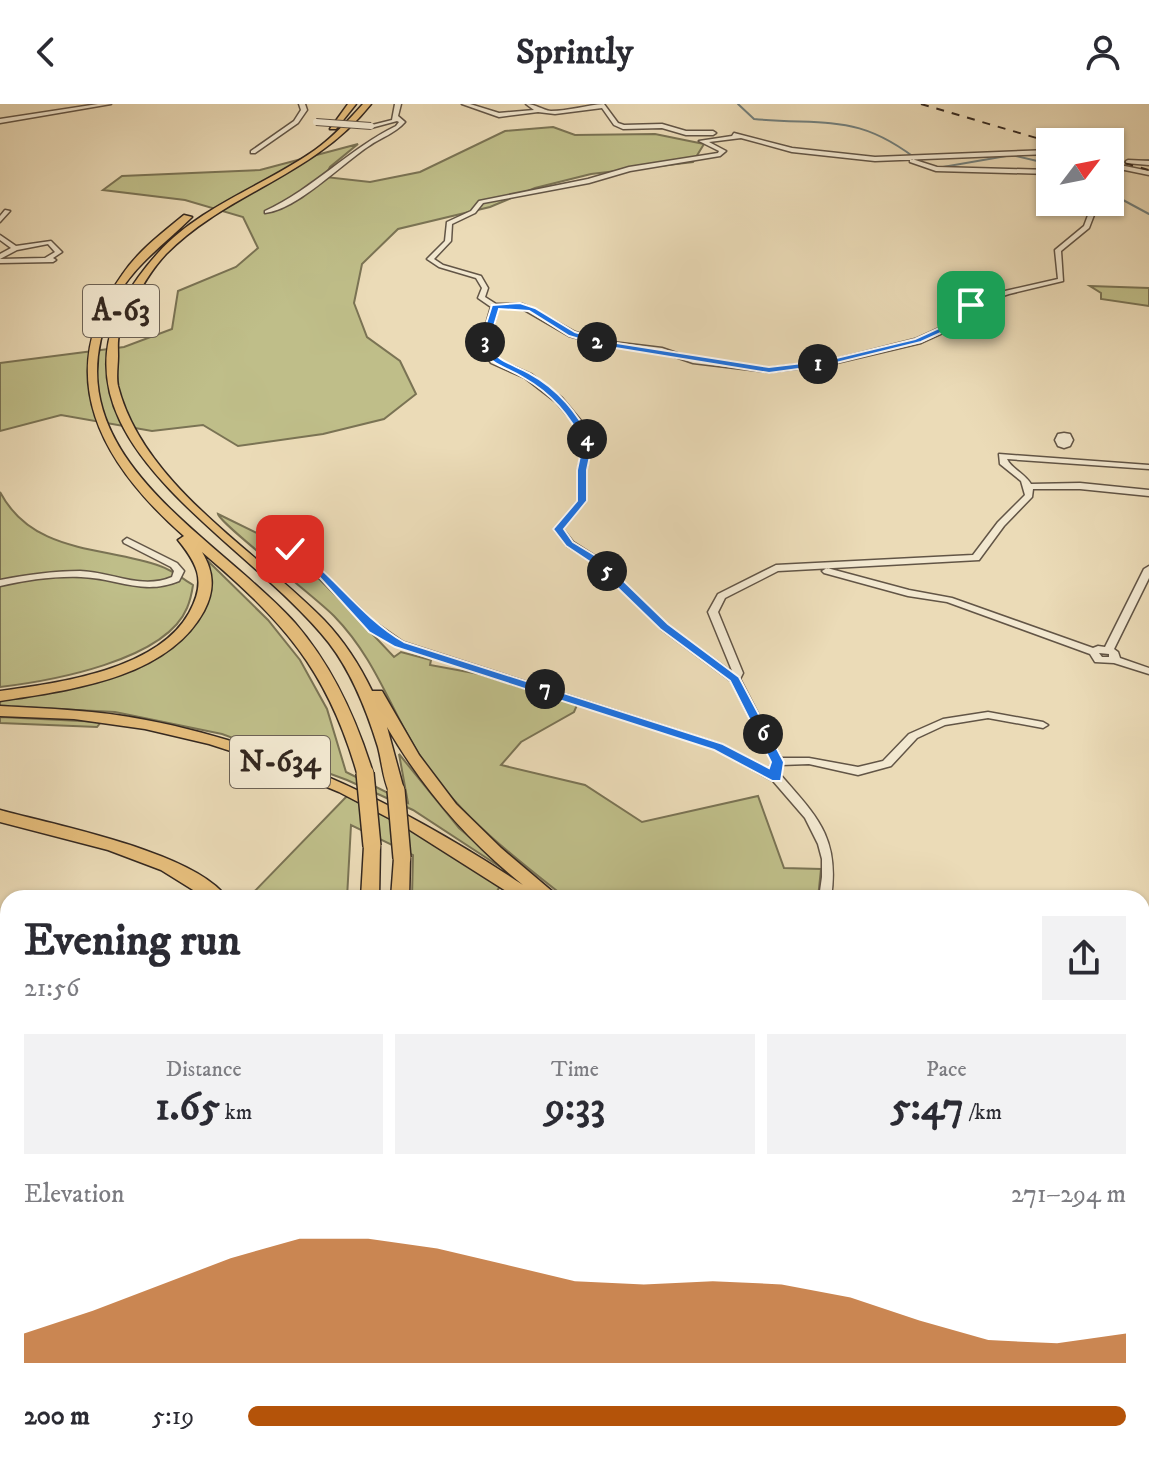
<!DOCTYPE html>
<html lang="en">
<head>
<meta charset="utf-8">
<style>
  :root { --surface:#fff; --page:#f2f2f3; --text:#2b2b33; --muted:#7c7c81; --accent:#b45309 }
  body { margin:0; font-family:"IM FELL DW Pica",serif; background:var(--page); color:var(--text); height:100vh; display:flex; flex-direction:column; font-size:30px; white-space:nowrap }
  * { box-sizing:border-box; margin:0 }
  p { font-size:26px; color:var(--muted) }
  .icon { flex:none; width:44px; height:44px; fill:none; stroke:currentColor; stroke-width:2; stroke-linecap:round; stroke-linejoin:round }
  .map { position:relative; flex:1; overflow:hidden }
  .drawer { position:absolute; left:0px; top:786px; width:1150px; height:572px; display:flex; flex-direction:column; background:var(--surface); border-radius:24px 24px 0 0; box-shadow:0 2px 6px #0004 }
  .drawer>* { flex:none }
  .needle { width:52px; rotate:58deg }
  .tools { position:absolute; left:1036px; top:24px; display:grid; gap:16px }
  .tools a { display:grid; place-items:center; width:88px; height:88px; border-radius:0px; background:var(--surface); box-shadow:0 2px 6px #0004; font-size:40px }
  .pin { position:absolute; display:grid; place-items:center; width:68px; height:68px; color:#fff; margin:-34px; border-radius:16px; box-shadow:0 4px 12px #0006 }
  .km { position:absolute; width:40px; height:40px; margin:-20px; border-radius:50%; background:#222; color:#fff; font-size:22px; line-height:40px; text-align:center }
  .round { display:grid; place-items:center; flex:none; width:84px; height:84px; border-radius:0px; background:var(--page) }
  .summary { display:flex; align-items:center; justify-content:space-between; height:136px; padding:0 24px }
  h1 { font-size:44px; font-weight:700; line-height:60px }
  .figures { display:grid; grid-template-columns:repeat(3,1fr); gap:12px; height:136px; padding:8px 24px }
  .figures div { display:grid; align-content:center; border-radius:0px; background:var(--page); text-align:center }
  .figures b { font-size:40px; font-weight:700 }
  .figures small { font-size:22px; font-weight:400 }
  .figures p { font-size:22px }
  .chart { height:224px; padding:16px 24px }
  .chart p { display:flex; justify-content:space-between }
  .chart svg { width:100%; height:144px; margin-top:8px; fill:var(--accent); opacity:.7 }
  ul { padding:0 24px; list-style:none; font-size:26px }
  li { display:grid; grid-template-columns:128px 96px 1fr; align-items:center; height:60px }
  li i { height:20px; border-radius:10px; background:var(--accent) }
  header { display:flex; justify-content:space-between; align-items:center; height:104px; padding:0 24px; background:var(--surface); font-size:36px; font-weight:700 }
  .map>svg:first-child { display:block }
  .green { fill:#bfbe89; stroke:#7a7354; stroke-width:2 }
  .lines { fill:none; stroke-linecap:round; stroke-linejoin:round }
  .stream { stroke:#727f7c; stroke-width:2 }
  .highway-tunnel { stroke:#c6b799; stroke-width:22; stroke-dasharray:22 11; stroke-linecap:butt }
  .minor-casing { stroke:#625546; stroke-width:3 }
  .highway-casing { stroke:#342820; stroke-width:3 }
  .minor { fill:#f2e8d0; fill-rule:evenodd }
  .highway { fill:#e6be7c; fill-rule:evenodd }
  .rail { stroke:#342820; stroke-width:2; stroke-dasharray:8 8; stroke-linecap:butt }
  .minor-bridge-casing { stroke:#625546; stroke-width:8; stroke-linecap:butt }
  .highway-bridge-casing { stroke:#342820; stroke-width:20; stroke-linecap:butt }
  .minor-bridge { stroke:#f2e8d0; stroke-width:6 }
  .highway-bridge { stroke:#e6be7c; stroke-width:17 }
  .route { fill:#1a73e8; stroke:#fff; stroke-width:2 }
  .labels { text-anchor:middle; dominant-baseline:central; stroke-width:7; stroke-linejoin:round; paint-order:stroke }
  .shield { fill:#f2e8d0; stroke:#6d6255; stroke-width:2 }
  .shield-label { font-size:30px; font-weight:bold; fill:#342820 }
</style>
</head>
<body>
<header><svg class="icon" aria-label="back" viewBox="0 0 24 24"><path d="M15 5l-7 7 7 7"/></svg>Sprintly<svg class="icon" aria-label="person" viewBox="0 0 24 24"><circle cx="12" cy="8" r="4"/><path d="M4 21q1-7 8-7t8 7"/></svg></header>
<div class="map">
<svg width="1149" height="1358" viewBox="0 0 1149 1358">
  <rect width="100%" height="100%" fill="#ebdbb7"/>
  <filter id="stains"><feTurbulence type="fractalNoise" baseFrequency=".0025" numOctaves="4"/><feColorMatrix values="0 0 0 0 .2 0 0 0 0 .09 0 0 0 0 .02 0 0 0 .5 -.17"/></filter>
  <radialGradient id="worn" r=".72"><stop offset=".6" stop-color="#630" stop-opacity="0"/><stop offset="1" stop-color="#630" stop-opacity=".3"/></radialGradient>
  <path class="green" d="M553 23 575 31 655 30 704 40 693 58 591 70 535 84 490 103 398 125 362 160 354 199 367 233 400 257 416 290 384 315 323 330 238 342 203 321 152 327 61 311 0 327V259L124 243 172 225 178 187 236 163 258 144 243 113 185 96 103 86 122 72 260 66 358 40 330 63 325 73 370 78 420 68 505 27Z
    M1090 182 1149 184V202L1101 195V189Z
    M0 388C33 451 105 442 160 462 172 466 183 475 193 481 192 488 190 497 187 504 165 557 50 577 0 583Z
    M218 410 271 436 312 466 394 553 401 548 431 556 430 561 479 570 577 601 574 608 521 638 501 661 585 681 642 718 758 692 784 764 821 765 818 794H566C516 755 462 713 425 660 392 611 378 557 334 512 317 494 220 420 218 410Z
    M209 458 268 516 300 556 327 605 346 668 408 699 399 650 459 724 517 774 413 706 347 676 222 630 115 608 0 602V596L117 569 193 522 211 486Z
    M0 613 101 618 97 623 0 619Z
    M347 692 413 727 500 782 496 789 504 794H412L413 751 351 721 347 794H248Z
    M1149 848V994L1142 1001V849Z
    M320 1350H824L820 1358H322Z"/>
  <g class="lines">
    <path class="stream" d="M738 0 754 15C829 22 858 8 923 60
      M1124 58 1149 56
      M943 63 1012 51 1050 60
      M1110 89 1149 110"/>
    <path class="highway-tunnel" d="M155 1358 158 1350
      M195 1358 198 1350"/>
    <defs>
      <path id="minor" d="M98 0H111L0 19V15Z
        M299 0H305L307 6 298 19 255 49H251V47L294 17 301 6Z
        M395 0H401L398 12 405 18C396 29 380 34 369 42 340 61 298 105 265 109V107C313 85 349 45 396 22L399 18 397 17 371 24 368 22 392 16Z
        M462 0H470L499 9 534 6 526 0C536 0 542 6 551 7 569 7 586 1 604 0L618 19 624 21 662 20 686 27H713L716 29 713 31H686L662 24 623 25 614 21 602 4 555 10 538 8 499 13Z
        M734 29 792 44 875 53 1050 46V50L875 57 792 48 741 34 709 38 726 47 720 52 630 67 589 79 483 99 475 109 452 120 451 137 434 155 443 161 481 172 488 184 485 193 496 200H522L534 205 575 228 604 237 662 244 694 255 769 264 828 257 915 235 948 220 969 200 1005 187 1058 175 1055 146 1084 122 1093 98H1099L1089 124 1061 147 1063 177 1009 190 973 202 954 224 921 239 828 261 769 268 693 259 661 248 603 241 569 232 519 203 498 204 488 242 497 255 531 270 562 294 587 324 592 338 586 366V397L563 425 573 438 600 455 667 521 733 569 708 508 718 490 776 461 973 451 998 418 1025 391 1021 377 1000 360 999 350 1149 361V365L1007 355C1011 364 1025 370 1031 380L1080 379 1149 386V392L1080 385H1033L1032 393 1004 422 979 456 778 467 725 494 718 508 743 569 740 575 781 654H809L858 663 883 657 909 630 943 615 988 608 1043 618 1048 621 1043 624 988 614 945 621 917 634 891 662 858 671 809 660 781 661 779 669C816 712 840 732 831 794H819L822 773V755L818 740 805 714 773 677 715 645 397 542 366 521 315 470 285 445 287 443H293L308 454 373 517 403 538 723 641 769 665 772 658 731 577 661 525 594 459 567 442 554 425 578 397V366L584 338 579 325 556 298 525 274 491 259 480 242 491 203 478 194 482 184 476 174 439 163 427 155 445 137 447 118 471 107 479 97 588 75 629 63 718 49 719 47 699 37 732 32Z
        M912 55 937 63 1050 66V70L936 67 910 58V56Z
        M1128 56 1149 57V61L1126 59V57Z
        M1110 59 1149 67V71L1110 63Z
        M5 106 10 107 0 118V112Z
        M0 131 16 142 51 137 62 148 53 154 56 156 53 158 0 159V155L45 154 55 148 48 140 17 146 0 155V150L11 144 0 136Z
        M1064 329 1070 330 1073 336 1070 342 1064 344 1058 342 1055 336 1058 330Z
        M127 434 177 459 184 467 179 477C143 492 117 474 81 473 54 472 26 476 0 482V476C26 471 53 467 80 467 112 468 141 486 172 473L174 467 171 463 124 439 123 437Z
        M1149 462V474L1114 545 1118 548 1120 554 1149 564V570L1114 559 1095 558 1090 550 947 498 908 492 824 469 822 467 827 464 909 486 952 494 1093 544 1098 542 1105 543 1144 465ZM1099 549 1109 550V553H1102Z
        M0 960 8 961V971L0 970Z
        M1149 1342V1358H1141L1143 1344Z
        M828 1350H844L841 1358H825Z
        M1064 1350H1082L1085 1358H1067Z"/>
      <path id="highway" d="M348 0H356L336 25H330Z
        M363 0H371C313 73 227 88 166 150 150 167 140 185 130 206 127 213 122 220 120 228 117 235 118 244 118 252 118 261 116 273 118 282 143 381 257 447 324 516 344 537 360 562 372 587H382L419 651 456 700 501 744 560 794H517L402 721 339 688 274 661 209 640 145 625 74 615 0 612V602C49 605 98 606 146 616 283 642 407 704 523 781 467 736 423 685 387 623L404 686 396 691 390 690C383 676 382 658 378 643 367 607 352 569 329 539 238 423 3 320 158 149 200 102 264 82 315 46 333 33 348 17 363 0Z
        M184 111 192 113C163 142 129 164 112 203 46 349 215 430 295 519 333 563 356 614 373 669L371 673H359L357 669C327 565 283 517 202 448 214 468 215 486 204 507 167 575 69 586 0 597V587C59 579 157 566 189 509 206 478 199 462 178 436L184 432C102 360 50 272 122 171 138 147 162 129 184 111Z
        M0 706C54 721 195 748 227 794H206L161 766 108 746 0 718Z
        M372 736 380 742 379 794H361L364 742Z
        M402 748 410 754 409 794H391L394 754Z
        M967 1350H992L995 1358H970Z"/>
    </defs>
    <use href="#minor" class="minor-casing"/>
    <use href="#highway" class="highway-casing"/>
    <use href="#minor" class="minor"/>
    <use href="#highway" class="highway"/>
    <path class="rail" d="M921 0 1050 38
      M1110 55 1149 66"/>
    <defs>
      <path id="minor-bridge" d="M316 18 371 22"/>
      <path id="highway-bridge" d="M365 669 372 742
        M396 686 402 754"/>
    </defs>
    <use href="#minor-bridge" class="minor-bridge-casing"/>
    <use href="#highway-bridge" class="highway-bridge-casing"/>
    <use href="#minor-bridge" class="minor-bridge"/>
    <use href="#highway-bridge" class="highway-bridge"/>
  </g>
  <path class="route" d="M520 199 535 204 575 228 604 237 769 263 828 256 915 235 948 220 968 199 975 201 954 223 921 238 828 261 769 269 603 242 569 232 529 207 499 205 488 242C499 258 512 260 529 269 559 285 577 309 593 338L587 366V397L564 425 573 438 601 455 668 520 739 573 784 658 781 677H772L714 646 395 543 369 528 311 464 284 445 294 442C334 471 361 513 404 538L723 640 769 664 771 658 730 577 660 525 593 460 566 442 553 425 577 397V366L583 338C569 311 552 290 524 274 503 261 494 264 479 242L492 201Z"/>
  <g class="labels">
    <g class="shield">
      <rect x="83" y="181" width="76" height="52" rx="6"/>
      <rect x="230" y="632" width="100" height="52" rx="6"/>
    </g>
    <g class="shield-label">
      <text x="121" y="207">A-63</text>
      <text x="280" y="658">N-634</text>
    </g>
  </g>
  <rect width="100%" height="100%" filter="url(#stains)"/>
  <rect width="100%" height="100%" fill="url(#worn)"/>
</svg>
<div class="tools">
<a><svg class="needle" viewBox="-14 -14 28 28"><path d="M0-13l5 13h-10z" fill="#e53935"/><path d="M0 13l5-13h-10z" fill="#7c7c81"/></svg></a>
</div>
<div class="pin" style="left:971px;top:201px;background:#1e9e55"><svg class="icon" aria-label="arrive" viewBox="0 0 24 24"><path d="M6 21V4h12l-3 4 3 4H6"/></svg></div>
<div class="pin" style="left:290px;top:445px;background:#d93025"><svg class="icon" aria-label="check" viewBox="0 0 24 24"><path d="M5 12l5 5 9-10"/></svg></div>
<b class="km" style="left:818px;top:260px">1</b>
<b class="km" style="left:597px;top:238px">2</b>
<b class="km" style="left:485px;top:238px">3</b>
<b class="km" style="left:587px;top:335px">4</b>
<b class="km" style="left:607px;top:467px">5</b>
<b class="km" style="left:763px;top:630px">6</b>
<b class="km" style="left:545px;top:585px">7</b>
<section class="drawer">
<div class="summary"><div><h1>Evening run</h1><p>21:56</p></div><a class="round"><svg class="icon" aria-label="share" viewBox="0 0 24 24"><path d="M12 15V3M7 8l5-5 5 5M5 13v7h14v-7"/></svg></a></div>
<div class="figures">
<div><p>Distance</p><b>1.65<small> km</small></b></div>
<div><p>Time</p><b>9:33</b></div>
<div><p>Pace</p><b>5:47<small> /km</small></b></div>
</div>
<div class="chart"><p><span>Elevation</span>271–294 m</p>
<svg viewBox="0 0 160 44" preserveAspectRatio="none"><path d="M0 44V35L10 28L20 20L30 12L40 6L50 6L60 9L70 14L80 19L90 20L100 19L110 20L120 24L130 31L140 37L150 38L160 35V44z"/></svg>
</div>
<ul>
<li><b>200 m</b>5:19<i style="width:100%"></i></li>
</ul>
</section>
</div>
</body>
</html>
